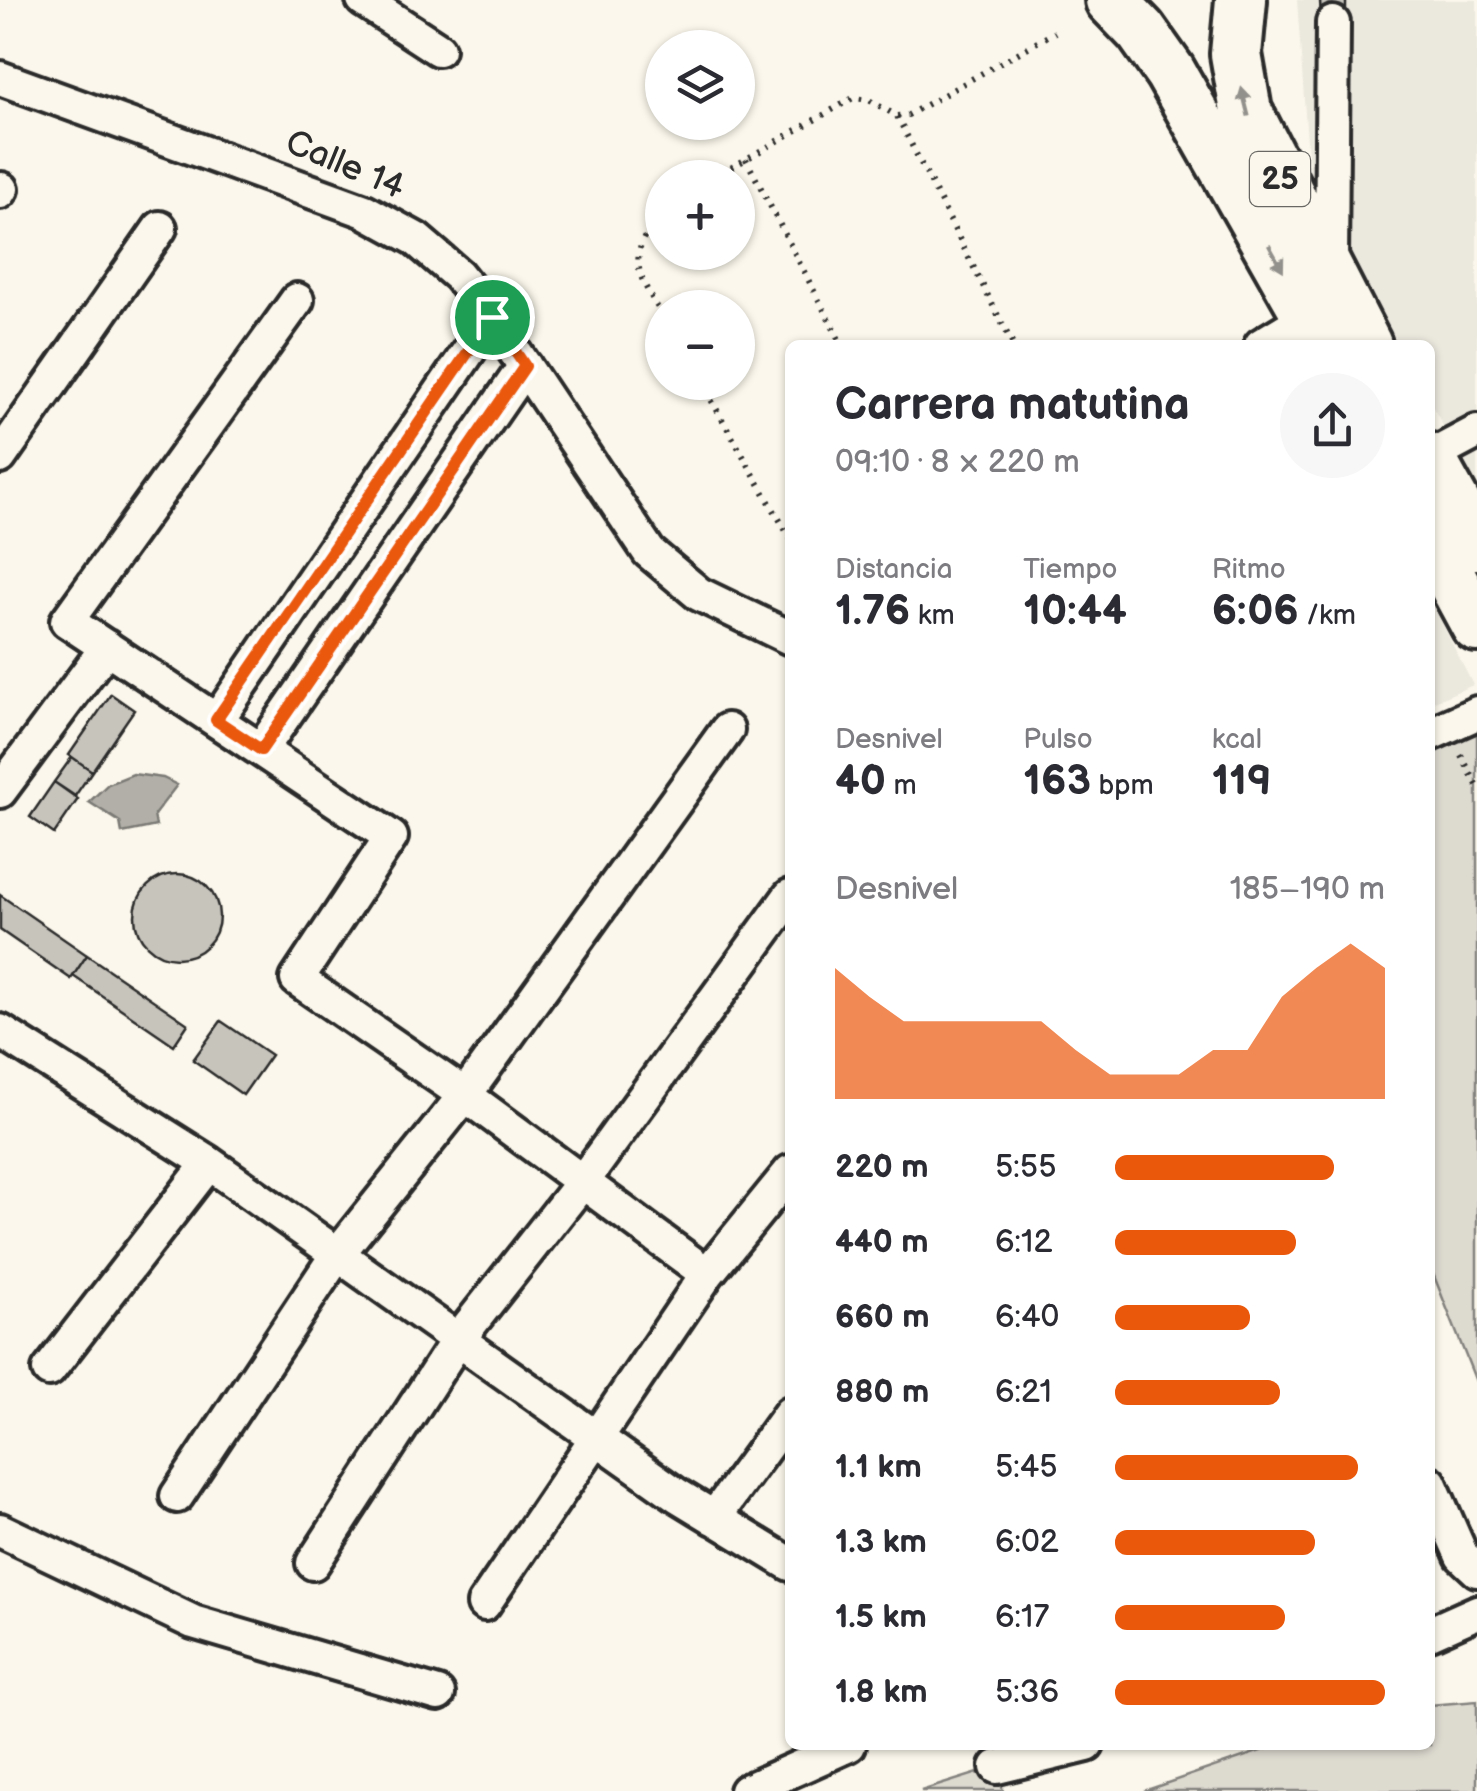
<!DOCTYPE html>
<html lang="es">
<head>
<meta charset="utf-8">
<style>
  :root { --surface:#fff; --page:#f7f7f7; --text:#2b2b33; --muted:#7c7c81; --accent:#ea580c }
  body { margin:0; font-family:"Balsamiq Sans",sans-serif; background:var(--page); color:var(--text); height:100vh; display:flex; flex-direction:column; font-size:38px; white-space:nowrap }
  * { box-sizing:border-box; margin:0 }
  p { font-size:32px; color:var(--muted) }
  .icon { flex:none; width:55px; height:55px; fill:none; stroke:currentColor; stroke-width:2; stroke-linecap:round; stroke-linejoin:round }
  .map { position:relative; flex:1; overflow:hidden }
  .sheet { position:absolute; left:785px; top:340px; width:650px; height:1410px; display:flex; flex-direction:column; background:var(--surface); border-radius:15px; box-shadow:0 2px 8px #0004 }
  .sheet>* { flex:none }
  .tools { position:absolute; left:645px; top:30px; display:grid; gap:20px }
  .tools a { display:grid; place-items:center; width:110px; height:110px; border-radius:50%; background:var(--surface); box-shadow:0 2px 8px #0004; font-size:50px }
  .pin { position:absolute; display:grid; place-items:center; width:85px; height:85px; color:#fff; margin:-42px; border:5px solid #fff; border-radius:50%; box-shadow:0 2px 10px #0007 }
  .round { display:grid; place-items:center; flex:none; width:105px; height:105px; border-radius:52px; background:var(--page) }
  .summary { display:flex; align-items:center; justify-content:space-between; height:170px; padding:0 50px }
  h1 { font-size:45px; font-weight:700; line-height:75px }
  .figures { display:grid; grid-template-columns:repeat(3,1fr); gap:15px; height:170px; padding:10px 50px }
  .figures div { display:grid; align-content:center }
  .figures b { font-size:42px; font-weight:700 }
  .figures small { font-size:28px; font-weight:400 }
  .figures p { font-size:28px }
  .chart { height:280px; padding:20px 50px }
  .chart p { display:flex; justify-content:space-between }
  .chart svg { width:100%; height:180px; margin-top:10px; fill:var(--accent); opacity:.7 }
  ul { padding:0 50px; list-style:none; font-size:32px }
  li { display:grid; grid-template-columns:160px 120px 1fr; align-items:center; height:75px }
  li i { height:25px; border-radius:12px; background:var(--accent) }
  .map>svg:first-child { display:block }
  .built { fill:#ebe8de }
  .green { fill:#dddad0; stroke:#84827e; stroke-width:2.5 }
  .water { fill:#b1afa7; stroke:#7b7a75; stroke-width:2.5 }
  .building { fill:#c7c4bc; stroke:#2b2b2b; stroke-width:2.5 }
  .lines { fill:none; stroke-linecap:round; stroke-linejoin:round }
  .minor-casing { stroke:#2b2b2b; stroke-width:40 }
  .highway-casing { stroke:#2b2b2b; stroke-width:58 }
  .path { stroke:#2b2b2b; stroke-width:6; stroke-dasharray:2.5 8; stroke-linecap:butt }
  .minor { stroke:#fbf7ec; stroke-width:32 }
  .highway { stroke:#fbf7ec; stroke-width:50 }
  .oneway { fill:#93918c }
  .route-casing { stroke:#fff; stroke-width:20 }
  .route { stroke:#ea580c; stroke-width:12 }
  .labels { text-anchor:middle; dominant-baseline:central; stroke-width:9; stroke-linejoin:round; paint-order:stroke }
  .shield { fill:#fbf7ec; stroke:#696865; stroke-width:2.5 }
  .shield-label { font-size:32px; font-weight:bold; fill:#2b2b2b }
  .street-label { font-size:35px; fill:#2b2b2b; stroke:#fbf7ec }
</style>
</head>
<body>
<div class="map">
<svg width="1477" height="1791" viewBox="0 0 1477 1791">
  <rect width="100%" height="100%" fill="#fbf7ec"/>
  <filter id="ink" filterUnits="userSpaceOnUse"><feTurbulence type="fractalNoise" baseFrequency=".01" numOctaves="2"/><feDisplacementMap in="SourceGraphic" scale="20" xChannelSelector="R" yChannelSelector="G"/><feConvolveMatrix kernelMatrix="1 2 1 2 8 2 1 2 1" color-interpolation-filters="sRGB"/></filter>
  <g filter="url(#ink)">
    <path class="built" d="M1297 0H1477V488L1430 402V345H1399L1310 184Z
      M1430 600 1473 685 1430 703Z"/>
    <path class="green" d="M1477 725V1384L1430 1266V734Z
      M1477 1701V1791H1144L1278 1745H1430V1705Z
      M997 1767 1003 1791H921Z"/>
    <path class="water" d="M133 774 163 778 177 785 154 815 156 826 122 833 120 822 89 802 108 784Z"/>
    <path class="building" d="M1320 0H1346V23H1321Z
      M111 694 134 710 92 771 69 755Z
      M72 757 92 771 75 796 54 782Z
      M54 782 78 799 54 834 30 817Z
      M135 916a42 42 0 1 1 84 0a42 42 0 1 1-84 0Z
      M0 895 87 955 71 979 0 930Z
      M87 955 188 1024 174 1045 73 976Z
      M221 1021 271 1055 243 1095 193 1060Z"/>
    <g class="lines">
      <defs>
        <path id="minor" d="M363 0 438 49
          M0 78 365 211 416 239 458 275 492 317 649 552 699 594 790 638
          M0 192 2 189
          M1331 262 1333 23
          M297 300 67 621 391 837 297 979 465 1095 707 1274 790 1172
          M1261 345 1309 316
          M0 457 160 228
          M1430 457 1477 432
          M217 720 492 317
          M1430 734 1477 713
          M261 750 525 366
          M0 791 107 647
          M0 1031 209 1163 677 1495 790 1564
          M49 1370 209 1163
          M1430 1483 1462 1556 1477 1570
          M177 1496 336 1256 465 1095 727 730
          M714 1518 790 1413
          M0 1530 193 1622 438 1694
          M313 1563 457 1341 583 1181 790 896
          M484 1604 707 1274
          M1430 1633 1477 1612
          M997 1767 1087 1745
          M746 1791 849 1745"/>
        <path id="highway" d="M1111 0 1141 31 1170 72 1325 345
          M1241 0 1236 54 1246 111 1366 345
          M1430 459 1477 544
          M1430 539 1477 626"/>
      </defs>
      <use href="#minor" class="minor-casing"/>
      <use href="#highway" class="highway-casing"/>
      <path class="path" d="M897 116 908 115 1055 32
        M746 159 842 345
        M713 178 853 98 869 100 897 116 1013 345
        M662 211C653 218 650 228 644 238 629 269 647 288 662 315
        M701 382 790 538
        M1461 755 1477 785"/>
      <use href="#minor" class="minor"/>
      <use href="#highway" class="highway"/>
    </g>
    <defs><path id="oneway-solid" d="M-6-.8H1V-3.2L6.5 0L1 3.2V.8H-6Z" transform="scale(2.5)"/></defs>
    <g class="oneway">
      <use href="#oneway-solid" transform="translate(1245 102) rotate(-104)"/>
      <use href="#oneway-solid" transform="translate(1276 258) rotate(61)"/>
    </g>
  </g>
  <g class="lines" filter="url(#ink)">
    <defs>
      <path id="route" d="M492 317 525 366 261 750 216 720Z"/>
    </defs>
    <use href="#route" class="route-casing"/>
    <use href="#route" class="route"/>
  </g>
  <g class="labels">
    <rect class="shield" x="1250" y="152" width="60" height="54" rx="8"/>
    <g class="shield-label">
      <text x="1280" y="179">25</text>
    </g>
    <g class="street-label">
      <text transform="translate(345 165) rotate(23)">Calle 14</text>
    </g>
  </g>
</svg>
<div class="tools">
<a><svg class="icon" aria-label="layers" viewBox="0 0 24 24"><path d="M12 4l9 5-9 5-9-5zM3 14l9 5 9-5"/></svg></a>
<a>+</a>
<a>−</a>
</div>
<div class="pin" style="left:492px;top:317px;background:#1e9e55"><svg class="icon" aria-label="arrive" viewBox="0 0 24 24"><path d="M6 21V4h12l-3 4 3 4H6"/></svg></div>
<section class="sheet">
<div class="summary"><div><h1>Carrera matutina</h1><p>09:10 · 8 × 220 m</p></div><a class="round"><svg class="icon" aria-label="share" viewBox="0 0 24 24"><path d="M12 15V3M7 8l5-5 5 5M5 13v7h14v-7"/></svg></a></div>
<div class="figures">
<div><p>Distancia</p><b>1.76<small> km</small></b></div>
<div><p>Tiempo</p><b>10:44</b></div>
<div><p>Ritmo</p><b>6:06<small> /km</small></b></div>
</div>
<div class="figures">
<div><p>Desnivel</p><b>40<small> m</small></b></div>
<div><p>Pulso</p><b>163<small> bpm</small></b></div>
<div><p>kcal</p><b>119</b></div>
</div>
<div class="chart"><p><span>Desnivel</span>185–190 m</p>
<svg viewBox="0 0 160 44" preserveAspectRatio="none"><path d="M0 44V12L10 19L20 25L30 25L40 25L50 25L60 25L70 32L80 38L90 38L100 38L110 32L120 32L130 19L140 12L150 6L160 12V44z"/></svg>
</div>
<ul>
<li><b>220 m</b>5:55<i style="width:81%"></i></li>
<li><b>440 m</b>6:12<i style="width:67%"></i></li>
<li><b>660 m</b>6:40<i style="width:50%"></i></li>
<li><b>880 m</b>6:21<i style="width:61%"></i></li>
<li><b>1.1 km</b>5:45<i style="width:90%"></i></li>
<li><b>1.3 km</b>6:02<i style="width:74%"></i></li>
<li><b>1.5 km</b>6:17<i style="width:63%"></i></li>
<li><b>1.8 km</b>5:36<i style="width:100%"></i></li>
</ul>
</section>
</div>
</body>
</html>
